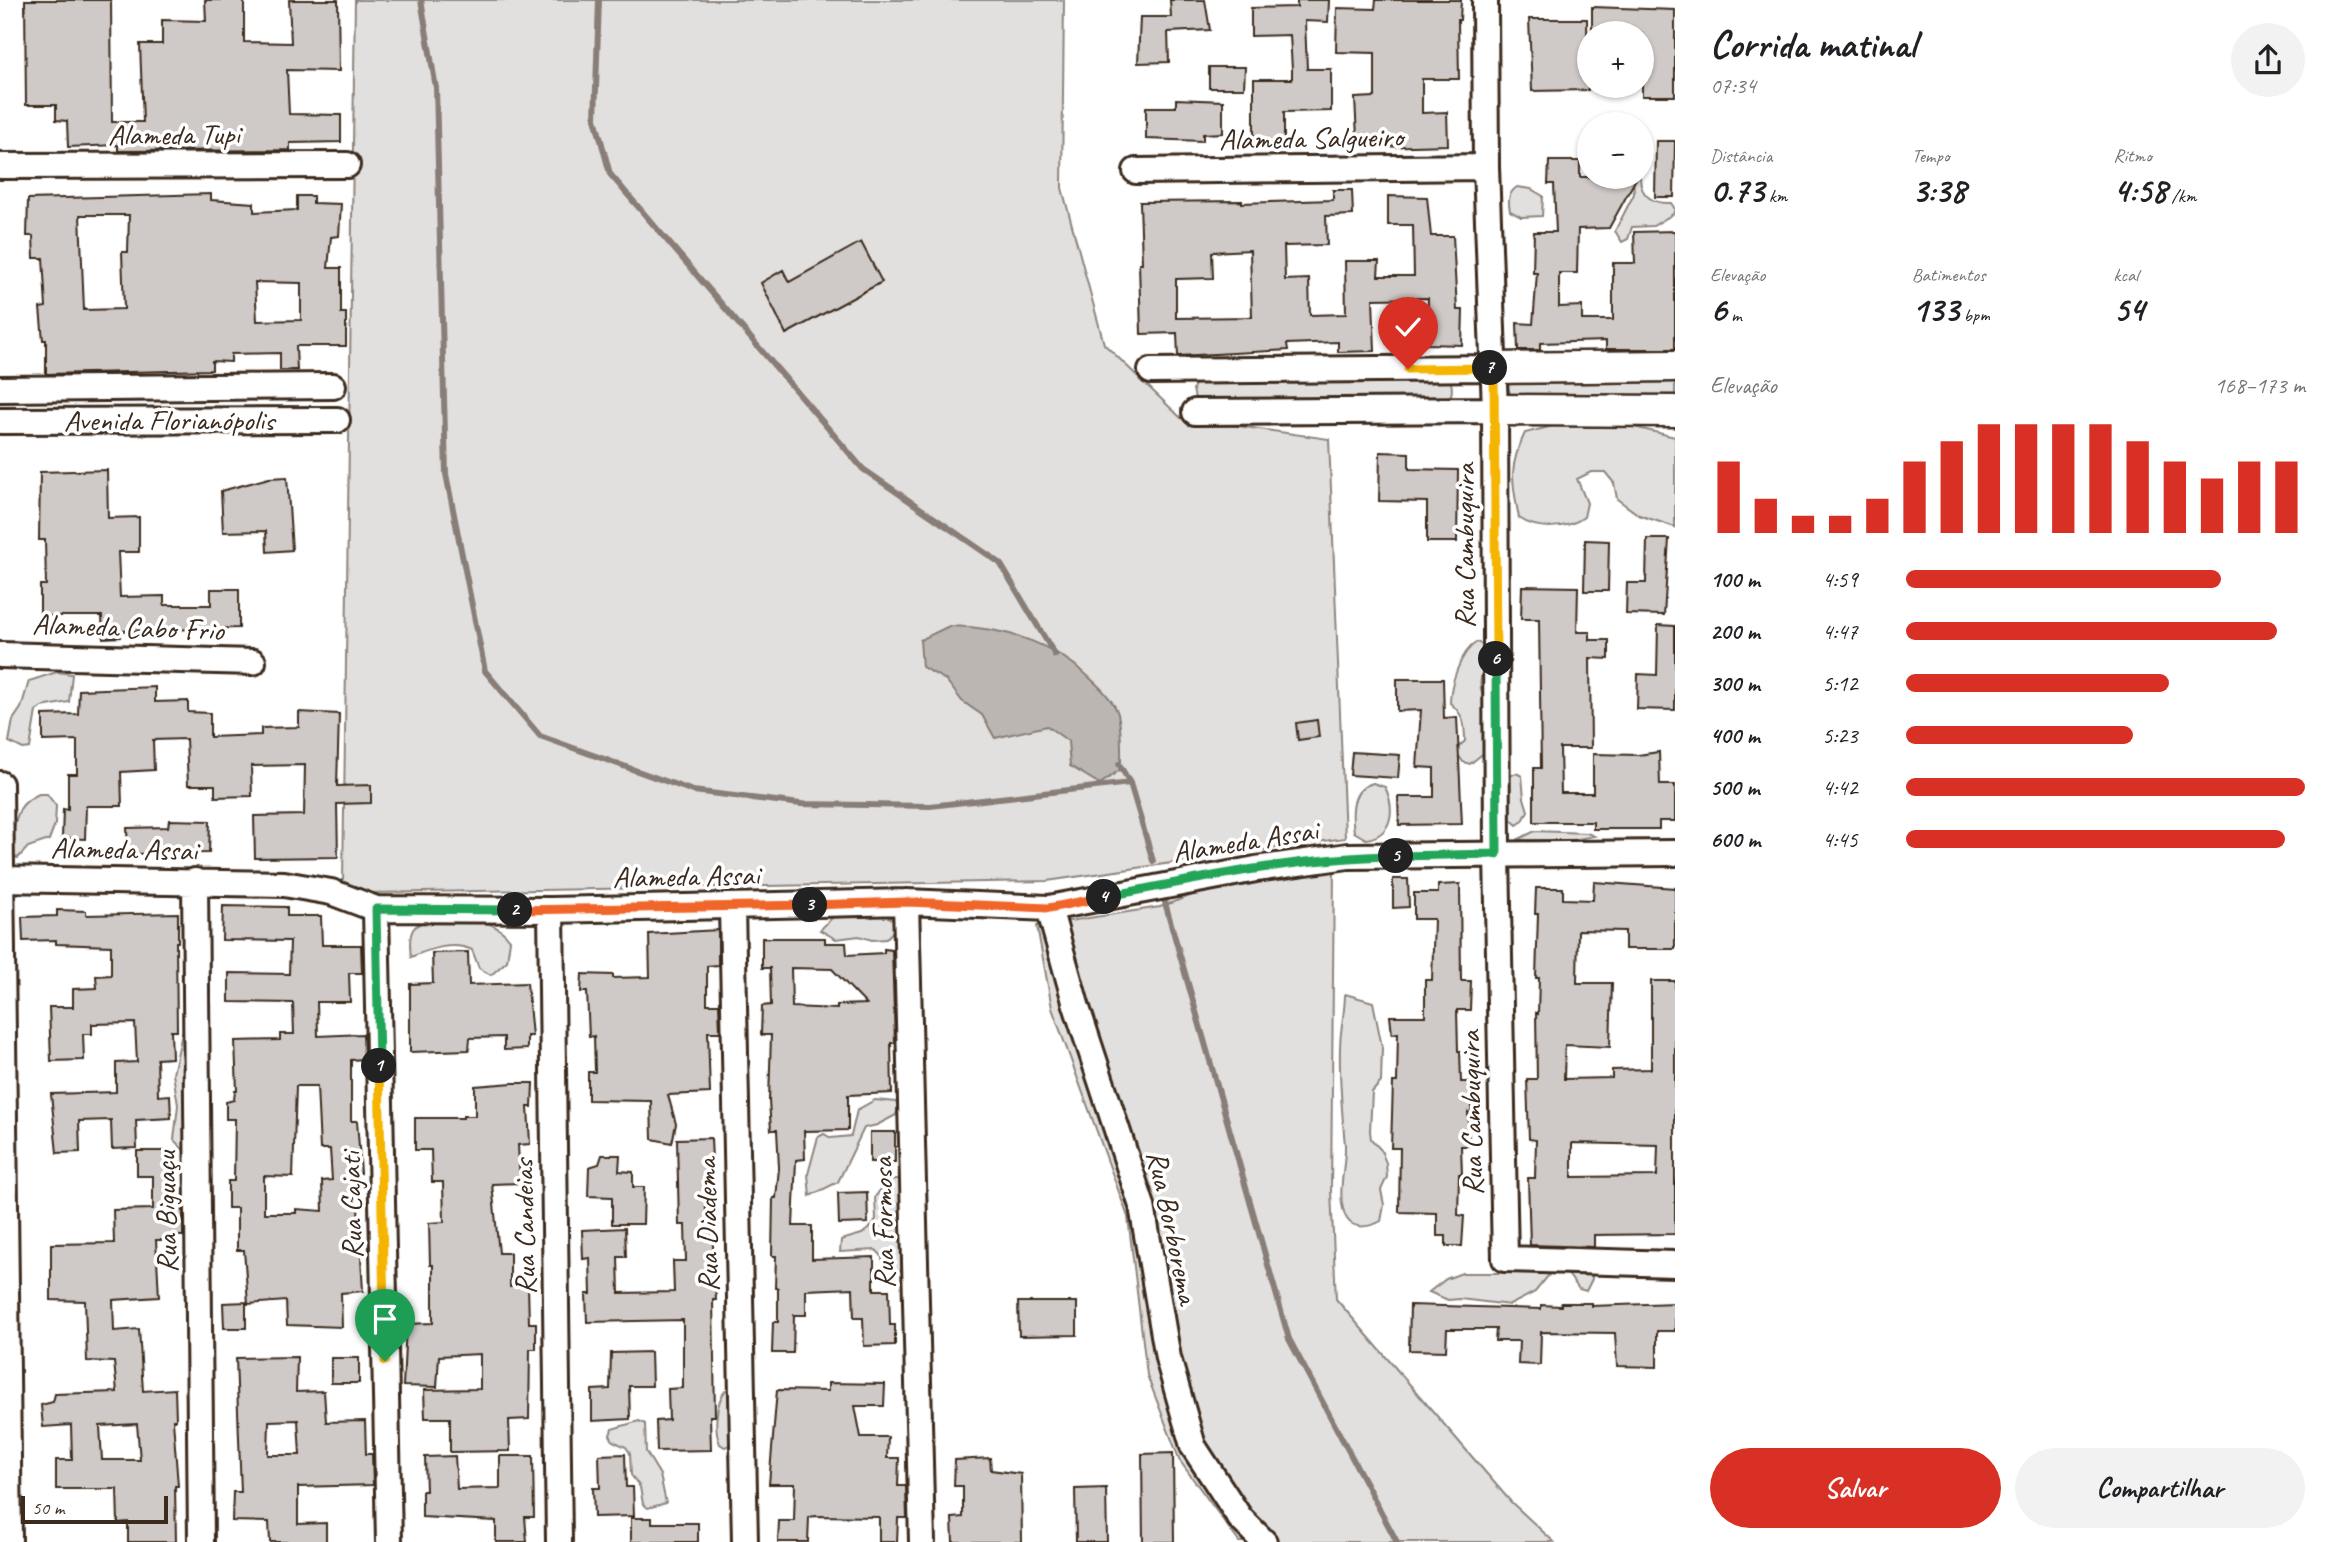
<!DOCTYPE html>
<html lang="pt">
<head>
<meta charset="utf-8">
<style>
  :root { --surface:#fff; --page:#f2f2f2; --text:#202124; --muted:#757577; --accent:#d93025 }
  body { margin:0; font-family:Caveat,sans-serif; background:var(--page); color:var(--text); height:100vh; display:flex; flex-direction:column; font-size:26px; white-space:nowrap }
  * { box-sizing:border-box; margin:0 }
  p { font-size:23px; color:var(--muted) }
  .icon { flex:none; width:38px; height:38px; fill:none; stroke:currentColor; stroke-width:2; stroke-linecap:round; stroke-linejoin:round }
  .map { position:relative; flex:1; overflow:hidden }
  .panel { display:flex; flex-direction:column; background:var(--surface); width:665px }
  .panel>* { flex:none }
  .buttons { position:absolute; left:1577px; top:21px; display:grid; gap:14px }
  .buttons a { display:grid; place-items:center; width:77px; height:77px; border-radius:50%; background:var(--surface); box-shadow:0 2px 5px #0004; font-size:35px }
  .scale { position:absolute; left:21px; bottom:18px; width:147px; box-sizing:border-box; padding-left:7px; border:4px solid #3b2a1e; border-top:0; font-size:19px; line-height:24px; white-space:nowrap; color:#3b2a1e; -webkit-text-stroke:5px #fff; paint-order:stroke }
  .pin { position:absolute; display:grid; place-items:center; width:60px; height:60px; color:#fff; margin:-72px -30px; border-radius:50% 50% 50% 0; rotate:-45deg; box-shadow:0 0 7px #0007 }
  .pin .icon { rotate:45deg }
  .km { position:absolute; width:35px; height:35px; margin:-18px; border-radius:50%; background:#222; color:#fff; font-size:19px; line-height:35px; text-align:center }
  .round { display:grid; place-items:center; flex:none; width:74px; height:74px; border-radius:37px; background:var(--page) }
  .head { display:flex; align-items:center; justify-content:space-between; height:119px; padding:0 35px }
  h1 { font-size:38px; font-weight:700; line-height:52px }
  .stats { display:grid; grid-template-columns:repeat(3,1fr); gap:10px; height:119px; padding:7px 35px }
  .stats div { display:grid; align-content:center }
  .stats b { font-size:35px; font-weight:700 }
  .stats small { font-size:19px; font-weight:400 }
  .stats p { font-size:19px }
  .chart { height:196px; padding:14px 35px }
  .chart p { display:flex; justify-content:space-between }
  .chart svg { width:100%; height:126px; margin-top:7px; stroke:var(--accent); stroke-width:6 }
  .cta { display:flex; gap:14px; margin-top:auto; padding:14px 35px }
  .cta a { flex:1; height:80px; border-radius:42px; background:var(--accent); color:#fff; font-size:28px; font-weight:700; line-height:80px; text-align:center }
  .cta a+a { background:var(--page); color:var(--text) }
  ul { padding:0 35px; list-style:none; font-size:23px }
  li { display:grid; grid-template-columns:112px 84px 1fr; align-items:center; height:52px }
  li i { height:18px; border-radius:9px; background:var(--accent) }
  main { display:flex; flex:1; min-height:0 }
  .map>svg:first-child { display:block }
  .green { fill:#e2e0de; stroke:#8e857e; stroke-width:2 }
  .water { fill:#bcb6b3; stroke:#887e77; stroke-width:2 }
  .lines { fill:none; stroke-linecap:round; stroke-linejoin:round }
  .stream { stroke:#887e77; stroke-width:6 }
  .building { fill:#cfcac7; stroke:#3b2a1e; stroke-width:2; fill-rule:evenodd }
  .minor-casing { stroke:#3b2a1e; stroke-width:30 }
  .tertiary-casing { stroke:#3b2a1e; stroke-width:35 }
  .minor { stroke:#fff; stroke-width:24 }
  .tertiary { stroke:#fff; stroke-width:30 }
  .split-1-casing { stroke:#fff; stroke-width:14 }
  .split-2-casing { stroke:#fff; stroke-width:14 }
  .split-3-casing { stroke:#fff; stroke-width:14 }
  .split-4-casing { stroke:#fff; stroke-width:14 }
  .split-5-casing { stroke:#fff; stroke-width:14 }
  .split-6-casing { stroke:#fff; stroke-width:14 }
  .split-7-casing { stroke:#fff; stroke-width:14 }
  .split-8-casing { stroke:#fff; stroke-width:14 }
  .split-1 { stroke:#f5b400; stroke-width:9 }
  .split-2 { stroke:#22a559; stroke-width:9 }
  .split-3 { stroke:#f0652b; stroke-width:9 }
  .split-4 { stroke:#f0652b; stroke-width:9 }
  .split-5 { stroke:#22a559; stroke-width:9 }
  .split-6 { stroke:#22a559; stroke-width:9 }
  .split-7 { stroke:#f5b400; stroke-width:9 }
  .split-8 { stroke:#f5b400; stroke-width:9 }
  .labels { text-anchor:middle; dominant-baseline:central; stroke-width:7; stroke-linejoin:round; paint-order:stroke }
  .street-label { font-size:30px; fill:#3b2a1e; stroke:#fff }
</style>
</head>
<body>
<main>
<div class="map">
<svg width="1675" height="1542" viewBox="0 0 1675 1542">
  <rect width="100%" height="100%" fill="#fff"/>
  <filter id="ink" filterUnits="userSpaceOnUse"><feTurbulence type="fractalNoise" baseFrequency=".0143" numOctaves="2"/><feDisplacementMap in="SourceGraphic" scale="14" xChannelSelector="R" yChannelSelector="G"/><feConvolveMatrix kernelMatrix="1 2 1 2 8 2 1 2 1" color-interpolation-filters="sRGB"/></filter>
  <g filter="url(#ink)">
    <path class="green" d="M355 0H1064L1062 188 1104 344 1181 418 1329 439 1345 838 1047 881 368 893 343 882Z
      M1633 177H1640C1640 196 1653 204 1671 203L1675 209 1673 214 1653 226 1632 227 1628 239 1622 242 1615 231 1634 194Z
      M1517 187 1531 189 1543 196 1542 216 1521 217 1510 211C1508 201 1508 193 1517 187Z
      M1675 372V398L1517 399 1510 395 1508 385 1511 377Z
      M1445 376 1451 382C1453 391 1452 397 1445 402L1202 403 1195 399 1193 389 1196 381Z
      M1565 423 1630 426 1675 437V527L1639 515 1617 499 1614 483 1605 472H1591L1577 479 1587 503 1584 517C1567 530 1536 530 1519 518 1512 481 1508 468 1525 433Z
      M1477 642 1489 648C1486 663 1474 685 1485 698L1486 751 1470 764 1463 762 1455 750 1465 741C1465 723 1463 714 1450 703 1450 685 1460 652 1477 642Z
      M57 672 72 674 69 702 42 707 36 711 30 748 23 749 9 742 13 720 21 708 29 681Z
      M1516 773 1522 776 1524 798 1528 811 1523 821 1517 825 1507 816C1506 802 1510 790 1510 776Z
      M1373 783 1385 787C1395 808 1394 835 1366 839L1354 832C1351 811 1351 789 1373 783Z
      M39 794H47L56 806 55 824 49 840 28 847 18 858 12 856C8 848 12 843 13 834 17 814 18 803 39 794Z
      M1535 831 1587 833 1594 836 1573 840H1517Z
      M1334 868 1331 1191 1336 1299 1511 1502 1554 1542H1239L1180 1461 1147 1375 1128 1217 1052 1008 1037 926 1160 907 1225 883Z
      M882 911 895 922V929L886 939 872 940 859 936 836 939 820 930 838 912Z
      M441 918C466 919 494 917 510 940L507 961 491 975 479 968 472 950C453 941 430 949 411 957 407 927 413 923 441 918Z
      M1345 994 1373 1002 1382 1047 1381 1082 1372 1092 1370 1131 1371 1139 1381 1150 1386 1163 1387 1177 1381 1190 1384 1205 1381 1221C1371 1227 1354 1230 1347 1219 1335 1199 1346 1167 1345 1145 1342 1112 1339 1081 1340 1048 1340 1030 1345 1013 1345 994Z
      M182 1033 187 1038V1154L174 1140 178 1105 173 1074Z
      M875 1100 896 1102 898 1108 896 1115 877 1125 864 1128 838 1182 810 1196 808 1174 818 1137 824 1134 831 1138 851 1136 857 1110Z
      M895 1179H902C904 1208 900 1236 905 1264L897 1274 885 1267 881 1255 876 1250 840 1252 841 1240 862 1234 873 1225 876 1219 875 1197 887 1181Z
      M1546 1263 1574 1266 1591 1272 1592 1279 1586 1291 1579 1289 1567 1273 1552 1271 1535 1292 1510 1305 1460 1299 1448 1300 1429 1292 1446 1279 1462 1273H1513Z
      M726 1390H732L734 1442 725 1447 720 1444C714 1430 715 1402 726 1390Z
      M639 1421 645 1424 646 1452 660 1475 666 1503 648 1508 643 1504 640 1487 631 1475 630 1453 626 1447 613 1441 610 1435 612 1429Z"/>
    <path class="water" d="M949 626C1003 627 1052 641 1092 680 1102 689 1114 701 1118 714 1122 731 1121 751 1121 769L1100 784 1070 766 1068 741 1047 726 995 738 982 715 962 701 946 680 922 667 920 640Z"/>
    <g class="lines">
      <path class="stream" d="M421 0 436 88 446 474 485 671 540 736 693 791 801 804 930 806 1130 783
        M599 0 595 118 610 174 863 469 1000 563 1055 655
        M1119 764 1130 783 1153 861
        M1162 892 1289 1339 1397 1542"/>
    </g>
    <path class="building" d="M25 0H111L112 122H143L140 44H162V20L206 21 205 0H244V42L291 43 289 0H338L339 71 287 70 289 114 341 115V142L290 143V150L118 151V145L68 147 67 121 56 120V105H26Z
      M1170 0H1205L1210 30 1168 32 1169 62 1138 63 1140 17H1171Z
      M1297 0H1329L1328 22 1305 21 1307 69H1331V111L1284 112V145H1254V79H1292V69L1290 35 1251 36V8L1297 7Z
      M1376 0H1461L1460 20H1458L1459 79H1422V113L1447 112 1448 145 1378 147V136L1357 138 1355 98 1375 97V53L1336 52 1337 8 1375 9Z
      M1592 7 1675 10V96H1642V33H1592Z
      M1529 19H1587L1588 90 1532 91Z
      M1209 67H1245L1244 88H1209Z
      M1176 99 1223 101V133L1203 134V141L1146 139V107H1176Z
      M1656 141H1675L1674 197H1655Z
      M1549 161H1580V177H1637L1609 228 1578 229 1577 273H1559V307L1582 306V320H1613V263H1635L1634 232 1675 231V349H1606V341L1540 343V350H1518L1517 323 1533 324 1537 273H1533L1534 232H1556L1554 184H1548Z
      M1333 190H1352L1353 215 1326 216 1327 245 1284 246 1285 280 1309 279 1310 315 1346 314 1345 261H1379L1378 276H1414L1413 225H1388V196L1427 197 1431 236H1453L1457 310H1463L1462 345 1427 344 1428 298 1373 299 1375 351 1338 352V342L1287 344 1288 350 1178 356 1177 333 1141 334 1139 263H1142L1140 202 1242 201V203L1333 200ZM1250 250 1252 317 1176 318V279L1213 278 1212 252Z
      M211 194V200L254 203V212L297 210V196H313V203L341 204 339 236 331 237 328 268H341V313H346V346H296L297 370H280V353L231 354V362L212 361V370L46 374V340H43L40 308 46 307 43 258H34L33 236H27L28 199ZM80 215H129L128 252H122L124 309 84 310ZM255 282 301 283V320L257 321Z
      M861 242 882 282 786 334 761 283 783 270 789 282Z
      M1380 452 1409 453V469L1458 470 1457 542H1427V502L1379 501Z
      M107 470 108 518 139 517V552H118L120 597 164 596V605H211V589H239V628L121 631V637L103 638 102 616H40V585H46L45 540H39L40 472Z
      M287 477 292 550 267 552 266 531 223 532 221 491 269 478Z
      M1647 539H1669L1664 615 1626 614 1627 583H1646Z
      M1585 540 1609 541 1608 591H1584Z
      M1522 586 1578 587 1577 632H1590V640H1609V659L1590 658 1591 748H1560L1561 793H1593V754L1638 755 1659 752 1660 785H1675V821H1659V829H1593V822H1534V768H1541L1539 619H1521Z
      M1658 625 1675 626V710L1637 709 1638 674 1657 675Z
      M1397 679H1443L1444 718 1457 717 1462 824 1399 825 1398 797H1434V768L1417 767 1421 710 1397 711Z
      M155 687V702L188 701V712L210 713V737L261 735V728L299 727V712L339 714 337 786 371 785V803L337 804 338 857 255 858 254 816 304 815 305 765 251 766 252 796 215 797V785H188L186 739 153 740 154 770 121 772 122 806H86L85 839 62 838 63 809 68 810V774H77V740L43 741V715L78 714 79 690Z
      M1317 720 1319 737 1298 740 1296 723Z
      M1352 752 1400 755 1398 778 1350 775Z
      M169 820 210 821 209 853 128 854 127 828 168 827Z
      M1393 879H1408L1409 907 1393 908Z
      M1594 882 1675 888V949H1625V931L1578 930 1577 983H1612L1610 1047 1565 1045 1564 1079 1612 1078V1070L1651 1069V981H1675V1234L1594 1235V1247L1530 1245 1528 1178H1535L1536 1140 1529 1139 1527 1079H1537L1536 1013 1538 1014 1539 978H1536L1538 914H1535L1536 888H1563V899L1593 900ZM1572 1143 1658 1145 1657 1176 1572 1177Z
      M1460 884 1461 981H1471L1470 1010H1457L1458 1051H1460L1461 1082H1471V1113L1468 1112 1469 1146H1461L1462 1174H1459L1458 1215 1464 1216 1462 1246H1446V1236H1437V1213L1399 1212 1400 1148H1391L1393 1082H1397L1398 1033 1392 1034 1390 1016H1425V980H1432L1434 919H1414V893H1438V885Z
      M223 906 287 907V916H321L322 945H361L362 973H349L350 1002H317L318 1036 363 1034 364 1059 351 1060V1121H357L361 1173 352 1174 355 1208H358L363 1291 341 1293 342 1327 287 1325 286 1301 248 1304 244 1250H237V1208H228V1181H234L235 1119H226V1102L234 1100 235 1091H237L235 1041 280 1040V1034H294L293 1003 229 1002V973L289 974 290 941 222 940ZM296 1086H317L320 1149H330L332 1180 322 1181 323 1211 296 1209V1213H264V1176L293 1177Z
      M57 910 86 911V915L178 913V942H176L177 1031H171L172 1058 157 1059 158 1096 170 1095 171 1118 136 1120 137 1148 112 1149 111 1120 79 1121 80 1152 57 1153 51 1094 116 1092V1063L137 1062 135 1023 92 1024V1034H83L84 1060 51 1061 49 1007H73V989L97 988 96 976 111 975V946L56 944V940L23 941 22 917 57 916Z
      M718 930V965L707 966V1004H719L720 1032H708L710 1093 668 1095 676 1124 672 1143 652 1139 651 1101 588 1100V1072H595L594 1036 589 1037 587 992H581L582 974 613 975V978L650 977 649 934Z
      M762 938H825V943H846L847 955 884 953V949L892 950 895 1043H891L892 1093 848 1095V1130L804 1131 805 1159 796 1160 793 1226H812V1259L874 1257V1290H889L890 1325H895V1345L864 1346 863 1318H854L853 1288 806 1290V1315H794L793 1353H772L773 1322H778V1288H775L776 1256H772L773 1198H776L779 1168 777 1130H771L769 1101 771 1035H761L762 1006 771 1005 770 968H762ZM791 968 832 969 866 1004 837 1005V1009L792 1007Z
      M468 952 469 985 527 983 532 1036H527V1049L504 1050V1037L470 1038 469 1050 410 1052V984L433 983 432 953Z
      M513 1083H533L532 1107H528L530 1144 518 1145 520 1183 492 1184 499 1253H510V1287L528 1286 529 1323H536V1349H530L529 1419 509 1420 510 1451 450 1452V1418H425L424 1390 480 1389V1354L439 1356 437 1387 403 1386 406 1324 433 1323V1265H430L429 1223 444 1222 443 1182H432L431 1150H415V1118H463V1116H475V1086Z
      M870 1132H895V1162H870Z
      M711 1138 712 1161H708L709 1193H705L707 1228H712L716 1300H713L715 1416H710L711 1450 657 1451 656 1421 669 1420 668 1389 683 1388V1320L587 1322 586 1294H591L590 1258 583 1259 582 1230 625 1228 626 1257H618L619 1293 674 1292 673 1261H686L685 1225H679L677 1139Z
      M137 1151H172L173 1209 183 1208V1236H173V1240H156L159 1297 113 1300 114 1331 139 1329 143 1391 175 1389 176 1420H173L178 1486H175L176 1542H128V1522L118 1523 117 1489H56V1460H72L71 1425 43 1427 41 1405 53 1402 55 1394 117 1392 114 1362 87 1361 85 1301 51 1300V1244L114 1243 113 1210 153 1209V1176H137ZM137 1424 140 1460H102L100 1426Z
      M602 1155H620L619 1171 633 1172V1187H644L643 1224H612V1197L588 1196 589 1167 599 1164Z
      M867 1192 868 1223 839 1224 838 1193Z
      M246 1302V1328H224L223 1303Z
      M1018 1302H1077V1335L1019 1336Z
      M1561 1303H1591V1306L1675 1303V1331H1657V1367L1617 1366 1615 1333 1541 1332 1540 1365 1518 1364 1519 1341H1495L1496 1329H1447L1446 1351 1409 1350 1410 1305 1541 1309V1305L1561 1306Z
      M651 1352 652 1386H629L630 1419 592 1421V1390L610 1389 611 1353Z
      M297 1357 296 1392 324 1391 326 1422 365 1421 366 1454H372L373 1485 298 1487V1524L326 1523V1542H270L269 1522 232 1521 233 1492H241L236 1358ZM298 1420 300 1455H268L269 1421Z
      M331 1358H359V1383H331Z
      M828 1383 885 1384 884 1406H855L861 1437H888L887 1458H899L898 1486H906L907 1518H898L897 1542H879V1517L816 1516 809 1517 808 1542H778L779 1521H794L795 1484H769L777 1390 828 1391Z
      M1173 1453 1174 1542H1143L1142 1454Z
      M625 1454 626 1487H633L634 1516 594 1517 593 1488H600L599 1455Z
      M455 1456 457 1489 500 1488V1456H533L534 1517H525L527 1542H496V1521L422 1517V1491H426L425 1457Z
      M990 1458 991 1470 1021 1474 1022 1542H953L952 1518 963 1517V1486H954L955 1460Z
      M1106 1488 1107 1542H1076L1075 1489Z
      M631 1518H652V1523H698V1542H631Z"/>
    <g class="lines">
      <defs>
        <path id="minor" d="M1485 0 1486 167 1495 410 1497 854 1505 1259 1675 1264
          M0 166 347 165
          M1136 171 1486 167
          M1151 371 1494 368
          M0 389 333 386
          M1195 412 1495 410
          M0 421 337 420
          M0 655 253 662
          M0 784 9 1542
          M1 879 284 884 331 892 376 909 551 910 906 902 1049 908 1256 869 1348 856 1675 853
          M195 881 201 1542
          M906 902 922 1542
          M732 907 745 1542
          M1049 908 1076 1005 1142 1206 1168 1358 1193 1446 1240 1518 1264 1542
          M376 909 389 1542
          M551 910 559 1542"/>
        <path id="tertiary" d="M1494 368 1675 366
          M1495 410 1675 411"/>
      </defs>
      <use href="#minor" class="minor-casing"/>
      <use href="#tertiary" class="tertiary-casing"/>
      <use href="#minor" class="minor"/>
      <use href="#tertiary" class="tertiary"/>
    </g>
  </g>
  <g class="lines" filter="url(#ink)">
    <defs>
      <path id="split-1" d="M379 1066 385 1361"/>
      <path id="split-2" d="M379 1066 376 909 515 910"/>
      <path id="split-3" d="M515 910 810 905"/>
      <path id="split-4" d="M810 905 906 902 1049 908 1104 897"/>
      <path id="split-5" d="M1104 897C1201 878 1298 857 1396 856"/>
      <path id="split-6" d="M1396 856 1497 854 1496 659"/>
      <path id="split-7" d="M1490 368H1494L1496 659"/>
      <path id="split-8" d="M1408 369 1490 368"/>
    </defs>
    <use href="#split-1" class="split-1-casing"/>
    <use href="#split-2" class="split-2-casing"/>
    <use href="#split-3" class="split-3-casing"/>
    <use href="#split-4" class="split-4-casing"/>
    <use href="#split-5" class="split-5-casing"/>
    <use href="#split-6" class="split-6-casing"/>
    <use href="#split-7" class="split-7-casing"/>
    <use href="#split-8" class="split-8-casing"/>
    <use href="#split-1" class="split-1"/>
    <use href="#split-2" class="split-2"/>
    <use href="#split-3" class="split-3"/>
    <use href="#split-4" class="split-4"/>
    <use href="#split-5" class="split-5"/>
    <use href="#split-6" class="split-6"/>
    <use href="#split-7" class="split-7"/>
    <use href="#split-8" class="split-8"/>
  </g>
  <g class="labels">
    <g class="street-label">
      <text x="174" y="134">Alameda Tupi</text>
      <text transform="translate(1311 138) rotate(-1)">Alameda Salgueiro</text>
      <text x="169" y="420">Avenida Florianópolis</text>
      <text transform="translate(1464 546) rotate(-90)">Rua Cambuquira</text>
      <text transform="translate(128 627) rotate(2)">Alameda Cabo Frio</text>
      <text transform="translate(1245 841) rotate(-9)">Alameda Assai</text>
      <text transform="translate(124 849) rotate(1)">Alameda Assai</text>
      <text transform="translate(686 876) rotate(-1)">Alameda Assai</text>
      <text transform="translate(1471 1113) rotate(-91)">Rua Cambuquira</text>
      <text transform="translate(351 1205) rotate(-91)">Rua Cajati</text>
      <text transform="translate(166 1212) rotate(-91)">Rua Biguaçu</text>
      <text transform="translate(883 1223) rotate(-91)">Rua Formosa</text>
      <text transform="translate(707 1225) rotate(-91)">Rua Diadema</text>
      <text transform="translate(524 1227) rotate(-91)">Rua Candeias</text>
      <text transform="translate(1173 1227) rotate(78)">Rua Borborema</text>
    </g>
  </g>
</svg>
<div class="buttons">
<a>+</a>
<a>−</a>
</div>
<div class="scale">50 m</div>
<div class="pin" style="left:385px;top:1361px;background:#1e9e55"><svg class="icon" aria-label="arrive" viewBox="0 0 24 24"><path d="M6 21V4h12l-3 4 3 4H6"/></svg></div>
<div class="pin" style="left:1408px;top:369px;background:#d93025"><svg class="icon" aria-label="check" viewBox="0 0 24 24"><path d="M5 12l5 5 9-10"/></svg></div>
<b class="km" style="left:379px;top:1066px">1</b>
<b class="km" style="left:515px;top:910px">2</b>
<b class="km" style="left:810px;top:905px">3</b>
<b class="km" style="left:1104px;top:897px">4</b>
<b class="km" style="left:1396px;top:856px">5</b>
<b class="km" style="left:1496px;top:659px">6</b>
<b class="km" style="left:1490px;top:368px">7</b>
</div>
<section class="panel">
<div class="head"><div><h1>Corrida matinal</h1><p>07:34</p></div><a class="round"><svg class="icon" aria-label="share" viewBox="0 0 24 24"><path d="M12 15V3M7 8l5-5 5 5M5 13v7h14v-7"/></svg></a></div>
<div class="stats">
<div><p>Distância</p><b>0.73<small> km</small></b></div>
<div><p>Tempo</p><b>3:38</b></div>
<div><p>Ritmo</p><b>4:58<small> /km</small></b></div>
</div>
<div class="stats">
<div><p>Elevação</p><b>6<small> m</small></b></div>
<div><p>Batimentos</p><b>133<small> bpm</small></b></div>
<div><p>kcal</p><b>54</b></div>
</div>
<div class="chart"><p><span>Elevação</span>168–173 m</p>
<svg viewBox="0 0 160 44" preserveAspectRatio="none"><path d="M5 44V19M15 44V32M25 44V38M35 44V38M45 44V32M55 44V19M65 44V12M75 44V6M85 44V6M95 44V6M105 44V6M115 44V12M125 44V19M135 44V25M145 44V19M155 44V19"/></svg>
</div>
<ul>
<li><b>100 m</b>4:59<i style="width:79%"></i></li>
<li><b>200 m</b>4:47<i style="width:93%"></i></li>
<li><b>300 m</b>5:12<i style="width:66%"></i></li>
<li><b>400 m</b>5:23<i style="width:57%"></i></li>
<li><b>500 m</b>4:42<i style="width:100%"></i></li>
<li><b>600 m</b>4:45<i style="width:95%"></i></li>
</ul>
<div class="cta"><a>Salvar</a><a>Compartilhar</a></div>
</section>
</main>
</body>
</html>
